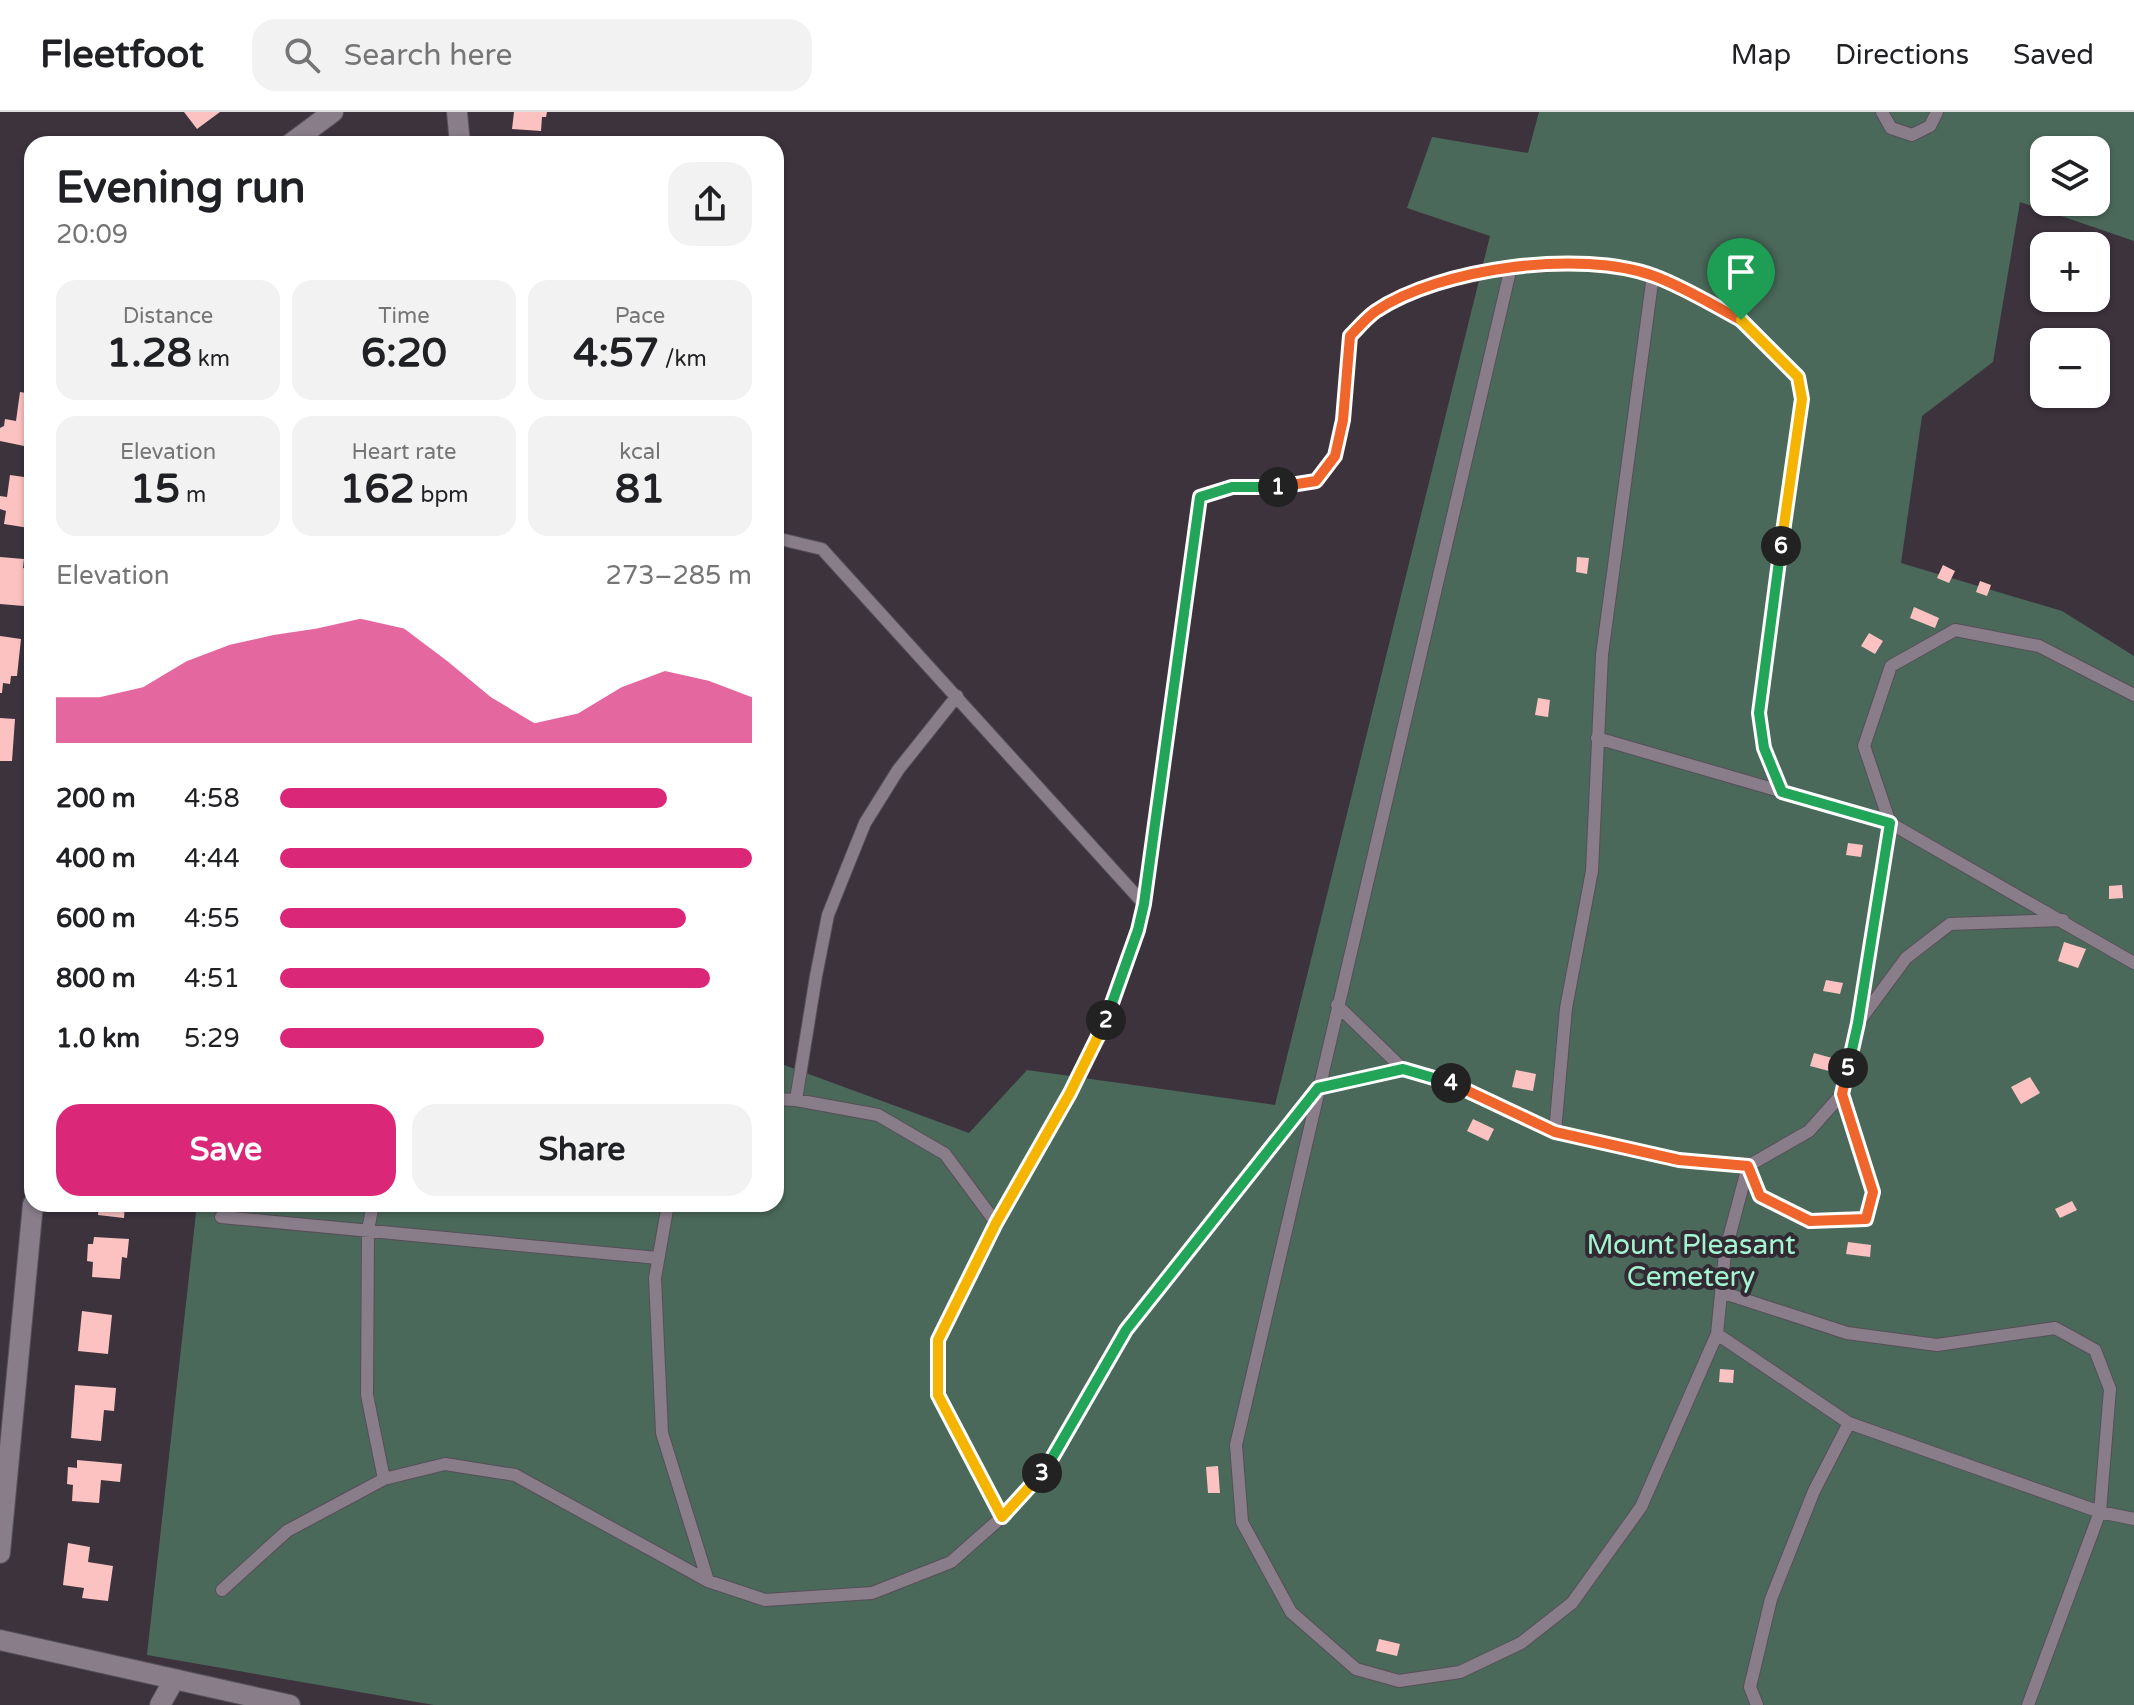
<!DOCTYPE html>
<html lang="en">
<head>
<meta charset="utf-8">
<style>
  :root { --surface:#fff; --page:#f2f2f2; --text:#202124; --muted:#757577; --line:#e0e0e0; --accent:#db2777 }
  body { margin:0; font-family:"Varela Round",sans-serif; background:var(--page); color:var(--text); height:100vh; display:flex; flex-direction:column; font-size:30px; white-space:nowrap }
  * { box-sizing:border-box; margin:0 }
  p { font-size:26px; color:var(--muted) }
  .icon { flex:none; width:44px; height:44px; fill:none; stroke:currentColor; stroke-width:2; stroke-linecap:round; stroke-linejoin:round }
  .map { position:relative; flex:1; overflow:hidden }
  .sheet { position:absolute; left:24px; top:24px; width:760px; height:1076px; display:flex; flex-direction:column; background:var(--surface); border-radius:24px; box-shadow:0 2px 6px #0004 }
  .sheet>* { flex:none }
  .tools { position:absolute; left:2030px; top:24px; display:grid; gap:16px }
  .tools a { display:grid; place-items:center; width:80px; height:80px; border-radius:16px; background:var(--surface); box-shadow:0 2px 6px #0004; font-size:40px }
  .pin { position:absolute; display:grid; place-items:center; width:68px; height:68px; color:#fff; margin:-82px -34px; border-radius:50% 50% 50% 0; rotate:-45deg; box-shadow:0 0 8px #0007 }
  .pin .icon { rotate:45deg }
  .km { position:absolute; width:40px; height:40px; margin:-20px; border-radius:50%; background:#222; color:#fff; font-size:22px; line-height:40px; text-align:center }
  .round { display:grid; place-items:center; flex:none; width:84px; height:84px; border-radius:24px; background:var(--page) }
  .head { display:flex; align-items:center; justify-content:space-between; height:136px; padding:0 32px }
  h1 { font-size:44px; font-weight:800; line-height:60px }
  .metrics { display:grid; grid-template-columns:repeat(3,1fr); gap:12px; height:136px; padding:8px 32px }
  .metrics div { display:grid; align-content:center; border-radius:20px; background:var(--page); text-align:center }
  .metrics b { font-size:40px; font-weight:800 }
  .metrics small { font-size:22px; font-weight:400 }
  .metrics p { font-size:22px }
  .chart { height:224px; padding:16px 32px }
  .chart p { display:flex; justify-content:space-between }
  .chart svg { width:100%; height:144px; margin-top:8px; fill:var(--accent); opacity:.7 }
  .cta { display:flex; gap:16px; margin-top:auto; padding:16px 32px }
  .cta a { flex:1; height:92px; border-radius:24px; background:var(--accent); color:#fff; font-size:32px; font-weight:800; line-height:92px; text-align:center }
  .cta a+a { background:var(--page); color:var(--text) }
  ul { padding:0 32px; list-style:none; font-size:26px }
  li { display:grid; grid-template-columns:128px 96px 1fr; align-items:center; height:60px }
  li i { height:20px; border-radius:10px; background:var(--accent) }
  header { display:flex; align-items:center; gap:48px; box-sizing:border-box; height:112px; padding:0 40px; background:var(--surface); border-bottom:2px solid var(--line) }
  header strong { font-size:38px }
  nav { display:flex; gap:44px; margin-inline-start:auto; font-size:28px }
  .search { width:560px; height:72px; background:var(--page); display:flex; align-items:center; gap:20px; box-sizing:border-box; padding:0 28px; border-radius:24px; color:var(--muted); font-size:30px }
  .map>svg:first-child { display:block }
  .green { fill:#4b695b; fill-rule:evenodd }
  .building { fill:#fbc2c1 }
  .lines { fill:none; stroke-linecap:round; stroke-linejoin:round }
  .lane-casing { stroke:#564f57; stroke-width:14 }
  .street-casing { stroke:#564f57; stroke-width:22 }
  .secondary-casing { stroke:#564f57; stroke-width:22 }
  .lane { stroke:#887d89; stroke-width:12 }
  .street { stroke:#887d89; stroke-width:20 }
  .secondary { stroke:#887d89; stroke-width:20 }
  .split-1-casing { stroke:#fff; stroke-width:16 }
  .split-2-casing { stroke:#fff; stroke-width:16 }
  .split-3-casing { stroke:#fff; stroke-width:16 }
  .split-4-casing { stroke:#fff; stroke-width:16 }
  .split-5-casing { stroke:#fff; stroke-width:16 }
  .split-6-casing { stroke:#fff; stroke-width:16 }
  .split-7-casing { stroke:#fff; stroke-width:16 }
  .split-1 { stroke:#f0652b; stroke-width:10 }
  .split-2 { stroke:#22a559; stroke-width:10 }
  .split-3 { stroke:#f5b400; stroke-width:10 }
  .split-4 { stroke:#22a559; stroke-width:10 }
  .split-5 { stroke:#f0652b; stroke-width:10 }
  .split-6 { stroke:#22a559; stroke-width:10 }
  .split-7 { stroke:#f5b400; stroke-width:10 }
  .labels { text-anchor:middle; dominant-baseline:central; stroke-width:8; stroke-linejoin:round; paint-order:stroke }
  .park-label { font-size:28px; fill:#a3f5d1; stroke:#322933 }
</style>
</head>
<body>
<header>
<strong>Fleetfoot</strong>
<div class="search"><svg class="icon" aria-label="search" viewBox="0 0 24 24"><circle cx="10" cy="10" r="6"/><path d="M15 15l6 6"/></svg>Search here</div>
<nav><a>Map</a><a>Directions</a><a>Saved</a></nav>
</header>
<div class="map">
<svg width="2134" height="1593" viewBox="0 0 2134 1593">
  <rect width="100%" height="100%" fill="#3c333d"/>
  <path class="green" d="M1539 0H2134V129L2020 90 1993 250 1922 304 1901 451 2062 499 2134 544V1593H434L147 1543 197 1092H776V950L969 1021 1027 958 1275 993 1490 124 1407 96 1432 25 1528 41ZM2044 38H2096V90H2044Z"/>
  <path class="building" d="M184 0H220L197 17Z
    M514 0H547L546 5H542L541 19 512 17Z
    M20 280 32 282V330L30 329 29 335 0 329V316L4 314 5 307 16 309Z
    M10 363 31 366 26 398 32 399 29 416 4 412 6 399 0 397V384L7 385Z
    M0 445 24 447 23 456 27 457 24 494 0 492Z
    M1577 445 1589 446 1587 462 1576 460Z
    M1943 453 1955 459 1949 471 1937 466Z
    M1980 469 1991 473 1987 484 1976 480Z
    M1914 495 1939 506 1935 516 1910 506Z
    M1869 521 1883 529 1875 542 1861 534Z
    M0 524 21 527 17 564H11L10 572 3 571 2 581H0Z
    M1538 586 1550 588 1548 605 1535 603Z
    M0 606 15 607 12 649H0Z
    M1848 731 1863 733 1861 745 1846 743Z
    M2122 773 2123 786 2109 787V774Z
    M2064 830 2086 837 2078 856 2058 849Z
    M1826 868 1843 871 1840 882 1823 879Z
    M1814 941 1832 946 1829 959 1810 954Z
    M1516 958 1536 962 1533 979 1512 975Z
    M2030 965 2040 981 2021 992 2011 975Z
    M1473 1007 1494 1017 1488 1029 1467 1019Z
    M2072 1089 2077 1098 2060 1106 2055 1097Z
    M99 1092H125L124 1106 98 1103Z
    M94 1125 129 1127 127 1146 122 1145 120 1167 92 1165 93 1150 87 1149 88 1132H93Z
    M1848 1130 1871 1133 1870 1145 1846 1142Z
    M82 1199 112 1203 108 1242 78 1239Z
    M1720 1257 1734 1258 1733 1271 1719 1270Z
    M75 1273 116 1276 114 1299 104 1298 101 1329 71 1326Z
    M77 1348 122 1352 120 1370 101 1368 99 1391 72 1389 73 1373 67 1372 68 1355 77 1356Z
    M1218 1354 1220 1381H1208L1206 1355Z
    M68 1431 90 1435 88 1450 113 1454 108 1489 82 1486 84 1476 63 1473Z
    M1379 1527 1400 1532 1397 1544 1376 1539Z"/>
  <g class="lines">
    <defs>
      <path id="lane" d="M1882 0 1891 16 1912 23 1930 14 1937 0
        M776 426 822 437 1144 792 1138 818 1103 919 996 1111
        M1597 626 1890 711 2134 851
        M1782 680 1764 636 1759 601 1802 287 1798 265 1741 208 1653 163 1598 151 1511 155 1236 1333 1242 1410 1291 1500 1356 1557 1399 1569 1460 1560 1521 1531 1572 1491 1641 1395 1717 1222 1725 1141 1748 1054 1760 1084 1810 1109 1866 1107 1873 1080 1842 982
        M1144 792 1200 385 1232 375H1284L1316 369 1335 344 1343 308 1350 224C1358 216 1367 205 1378 198 1419 173 1465 165 1511 155
        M1337 893 1403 957
        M1859 908 1890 711 1864 634 1891 554 1955 518 2039 534 2134 583
        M776 987 796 988 878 1003 945 1042 996 1111 938 1228V1283L1002 1405
        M796 988 816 864 828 803 846 758 865 711 898 658 957 584
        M1555 1020 1566 896 1592 759 1602 543 1653 163
        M373 1092 368 1118 367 1283 384 1367
        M668 1092 655 1166 662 1321 708 1469
        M221 1105 658 1146
        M1721 1180 1847 1221 1937 1233 2055 1216 2095 1238 2110 1277 2100 1400 2028 1593
        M1717 1222 1849 1311 2100 1400 2134 1407
        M222 1478 287 1419 384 1367 445 1352 515 1363 708 1469 765 1488 872 1481 951 1450 1002 1405 1048 1353 1126 1218 1318 976 1403 957 1448 970 1555 1020 1679 1048 1748 1054 1809 1019 1842 982 1858 911 1906 846 1950 812 2063 808
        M1757 1593 1750 1575 1771 1487 1814 1379 1849 1311"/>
      <path id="street" d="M457 0 460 32
        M290 32 333 0
        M0 1441 33 1092
        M160 1593 174 1568"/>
      <path id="secondary" d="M0 1528 290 1593"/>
    </defs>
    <use href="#lane" class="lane-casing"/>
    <use href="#street" class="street-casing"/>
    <use href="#secondary" class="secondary-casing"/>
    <use href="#lane" class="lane"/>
    <use href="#street" class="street"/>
    <use href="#secondary" class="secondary"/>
  </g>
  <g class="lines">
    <defs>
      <path id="split-1" d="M1278 375 1316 369 1335 344 1343 308 1350 224C1358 216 1366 206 1376 199 1440 156 1581 137 1654 164 1684 175 1713 193 1741 208"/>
      <path id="split-2" d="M1106 908 1138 818 1144 792 1200 385 1232 375H1278"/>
      <path id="split-3" d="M1042 1361 1002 1405 938 1283V1228L996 1111 1070 981 1106 908"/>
      <path id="split-4" d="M1042 1361 1048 1353 1126 1218 1318 976 1403 957 1451 971"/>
      <path id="split-5" d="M1451 971 1555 1020 1679 1048 1748 1054 1760 1084 1810 1109 1866 1107 1873 1080 1842 982 1848 956"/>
      <path id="split-6" d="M1781 434 1759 601 1764 636 1782 680 1890 711 1858 911 1848 956"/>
      <path id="split-7" d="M1741 208 1798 265 1802 287 1781 434"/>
    </defs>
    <use href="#split-1" class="split-1-casing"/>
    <use href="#split-2" class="split-2-casing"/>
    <use href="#split-3" class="split-3-casing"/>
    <use href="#split-4" class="split-4-casing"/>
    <use href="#split-5" class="split-5-casing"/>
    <use href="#split-6" class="split-6-casing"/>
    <use href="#split-7" class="split-7-casing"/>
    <use href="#split-1" class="split-1"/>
    <use href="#split-2" class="split-2"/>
    <use href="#split-3" class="split-3"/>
    <use href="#split-4" class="split-4"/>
    <use href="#split-5" class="split-5"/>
    <use href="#split-6" class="split-6"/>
    <use href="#split-7" class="split-7"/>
  </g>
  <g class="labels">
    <g class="park-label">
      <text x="1691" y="1133">Mount Pleasant<tspan x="1691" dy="32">Cemetery</tspan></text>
    </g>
  </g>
</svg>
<div class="tools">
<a><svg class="icon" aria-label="layers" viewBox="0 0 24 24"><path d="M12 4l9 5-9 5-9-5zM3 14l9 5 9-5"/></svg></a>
<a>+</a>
<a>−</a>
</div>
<div class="pin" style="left:1741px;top:208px;background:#1e9e55"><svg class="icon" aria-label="arrive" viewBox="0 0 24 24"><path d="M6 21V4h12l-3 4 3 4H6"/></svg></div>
<b class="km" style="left:1278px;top:375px">1</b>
<b class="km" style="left:1106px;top:908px">2</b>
<b class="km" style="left:1042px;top:1361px">3</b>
<b class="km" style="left:1451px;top:971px">4</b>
<b class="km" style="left:1848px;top:956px">5</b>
<b class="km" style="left:1781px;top:434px">6</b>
<section class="sheet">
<div class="head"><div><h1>Evening run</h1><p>20:09</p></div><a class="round"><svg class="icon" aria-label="share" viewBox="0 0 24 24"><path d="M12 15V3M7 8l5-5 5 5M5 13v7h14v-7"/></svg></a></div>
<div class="metrics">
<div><p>Distance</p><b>1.28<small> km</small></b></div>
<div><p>Time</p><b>6:20</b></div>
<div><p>Pace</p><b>4:57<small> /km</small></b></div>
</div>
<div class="metrics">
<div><p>Elevation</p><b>15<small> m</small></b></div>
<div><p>Heart rate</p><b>162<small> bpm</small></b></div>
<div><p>kcal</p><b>81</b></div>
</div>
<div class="chart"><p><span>Elevation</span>273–285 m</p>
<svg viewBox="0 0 160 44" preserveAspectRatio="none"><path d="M0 44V30L10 30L20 27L30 19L40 14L50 11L60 9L70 6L80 9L90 19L100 30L110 38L120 35L130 27L140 22L150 25L160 30V44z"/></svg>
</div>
<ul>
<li><b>200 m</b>4:58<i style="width:82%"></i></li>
<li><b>400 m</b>4:44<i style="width:100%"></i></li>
<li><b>600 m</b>4:55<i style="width:86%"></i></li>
<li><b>800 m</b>4:51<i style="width:91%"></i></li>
<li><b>1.0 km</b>5:29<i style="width:56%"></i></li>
</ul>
<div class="cta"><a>Save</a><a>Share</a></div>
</section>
</div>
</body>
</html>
